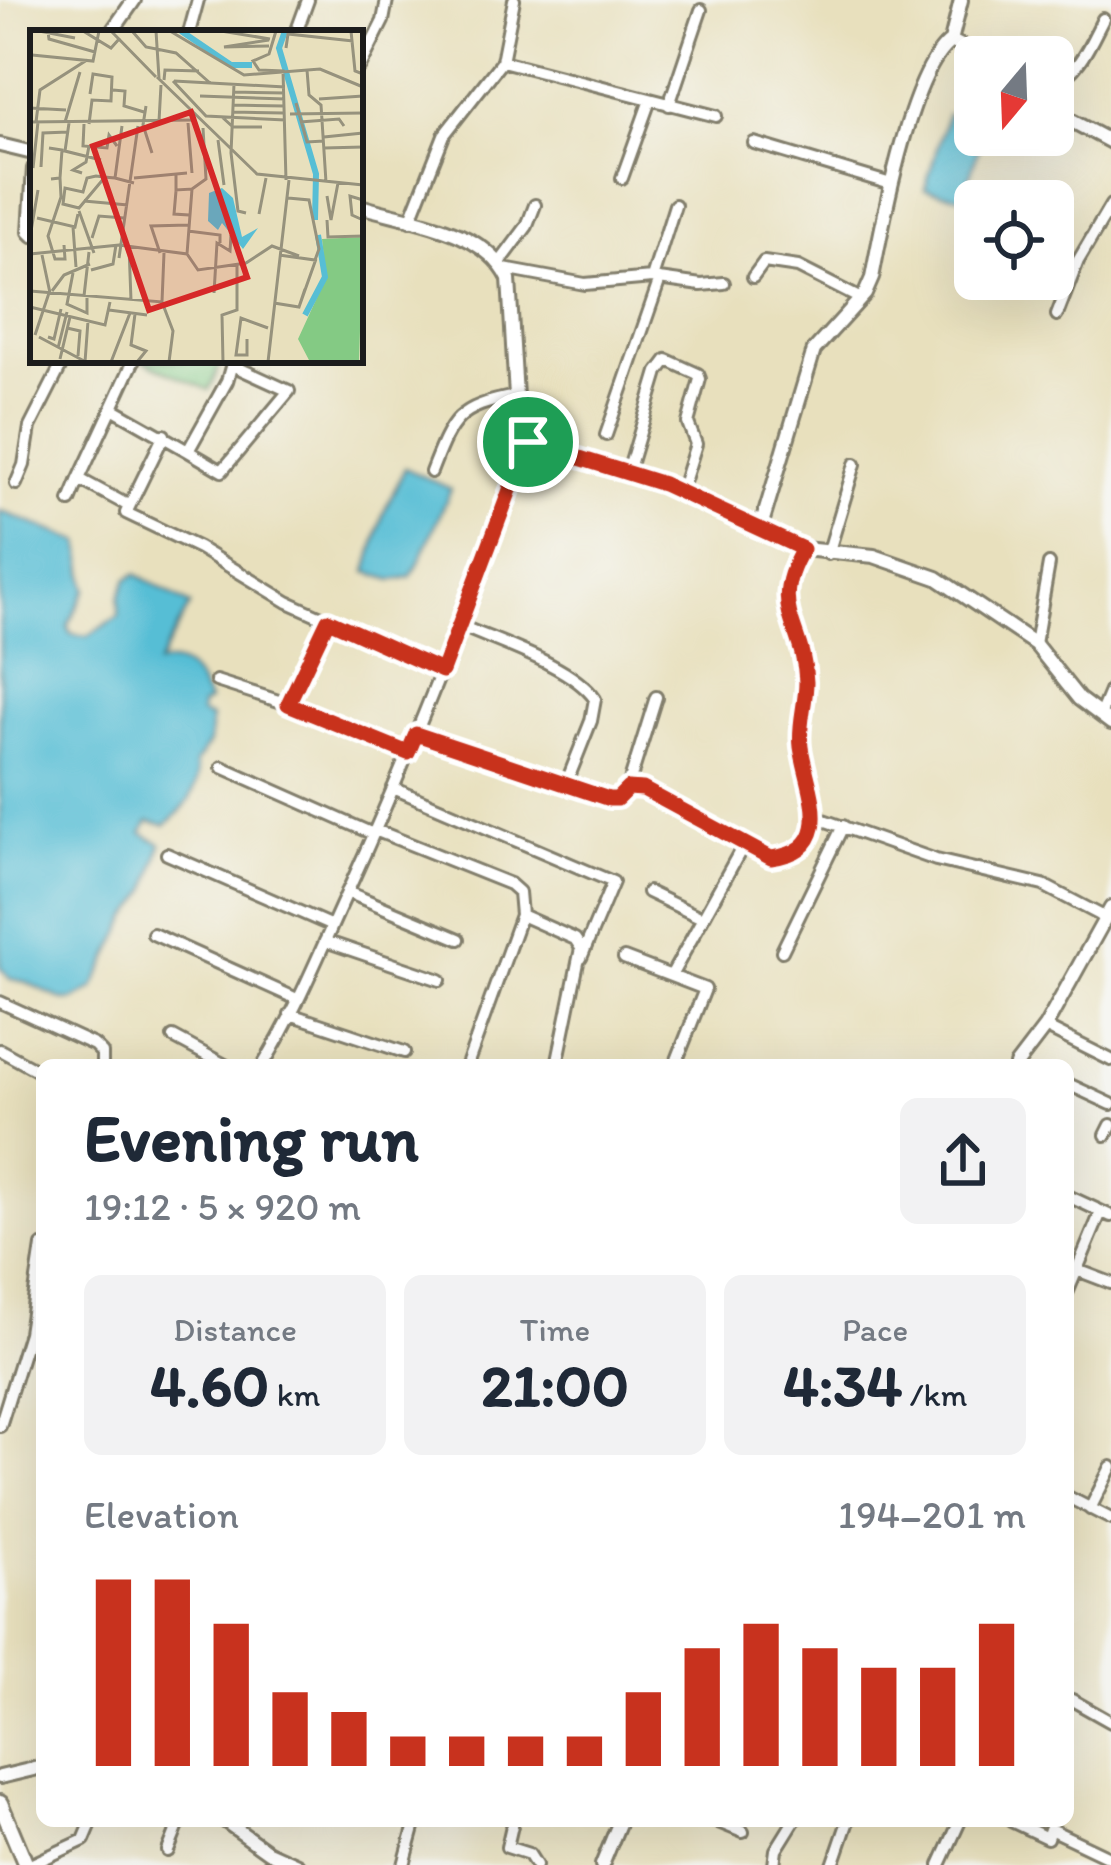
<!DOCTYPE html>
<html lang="en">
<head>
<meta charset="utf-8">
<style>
  :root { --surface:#fff; --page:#f2f2f3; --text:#1f2937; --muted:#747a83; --accent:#c8321e }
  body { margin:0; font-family:Itim,sans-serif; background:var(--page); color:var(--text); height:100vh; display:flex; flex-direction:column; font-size:45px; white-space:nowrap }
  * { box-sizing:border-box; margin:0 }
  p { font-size:39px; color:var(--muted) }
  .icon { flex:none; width:66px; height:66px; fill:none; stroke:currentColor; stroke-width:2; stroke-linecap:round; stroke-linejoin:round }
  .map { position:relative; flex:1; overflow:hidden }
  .sheet { position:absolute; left:36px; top:1059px; width:1038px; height:768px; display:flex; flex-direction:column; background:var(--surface); border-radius:18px; box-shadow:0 12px 48px #0002 }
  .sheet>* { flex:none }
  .needle { width:78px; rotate:199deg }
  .fabs { position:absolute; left:954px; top:36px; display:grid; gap:24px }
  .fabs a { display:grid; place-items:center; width:120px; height:120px; border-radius:18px; background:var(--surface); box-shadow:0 12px 48px #0002; font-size:60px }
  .pin { position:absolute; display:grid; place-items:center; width:102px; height:102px; color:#fff; margin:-51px; border:6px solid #fff; border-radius:50%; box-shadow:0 3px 12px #0007 }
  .round { display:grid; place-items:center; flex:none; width:126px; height:126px; border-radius:18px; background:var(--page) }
  .summary { display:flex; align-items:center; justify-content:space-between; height:204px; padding:0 48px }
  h1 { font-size:66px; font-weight:700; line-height:90px }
  .stats { display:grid; grid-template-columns:repeat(3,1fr); gap:18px; height:204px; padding:12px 48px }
  .stats div { display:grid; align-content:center; border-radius:18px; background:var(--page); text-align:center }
  .stats b { font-size:60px; font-weight:700 }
  .stats small { font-size:33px; font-weight:400 }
  .stats p { font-size:33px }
  .chart { height:336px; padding:24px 48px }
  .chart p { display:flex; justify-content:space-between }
  .chart svg { width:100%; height:216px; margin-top:12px; stroke:var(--accent); stroke-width:6 }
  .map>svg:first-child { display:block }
  .green { fill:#84ca84; stroke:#507350; stroke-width:3 }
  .water { fill:#57bed5; stroke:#3a6d78; stroke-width:3 }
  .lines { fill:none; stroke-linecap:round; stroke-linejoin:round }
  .minor-casing { stroke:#827e6c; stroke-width:16 }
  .tertiary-casing { stroke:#827e6c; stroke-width:18 }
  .secondary-casing { stroke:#827e6c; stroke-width:20 }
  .minor { stroke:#fff; stroke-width:10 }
  .tertiary { stroke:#fff; stroke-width:12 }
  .secondary { stroke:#fff; stroke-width:14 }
  .route-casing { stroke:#fff; stroke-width:24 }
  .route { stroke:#c8321e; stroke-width:15 }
  .inset-river { fill:none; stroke:#57bed5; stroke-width:6 }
  .inset-road { fill:none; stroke:#96927d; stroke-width:3 }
  .view { fill:#d62828; fill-opacity:0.15; stroke:#d62828; stroke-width:6 }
  .inset-edge { fill:none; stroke:#1c1c1c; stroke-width:6 }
</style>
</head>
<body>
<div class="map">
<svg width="1111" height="1865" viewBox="0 0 1111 1865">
  <rect width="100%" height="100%" fill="#f6f6f2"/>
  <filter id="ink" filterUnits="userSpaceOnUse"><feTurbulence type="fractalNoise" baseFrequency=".00833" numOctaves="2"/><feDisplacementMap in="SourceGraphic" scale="24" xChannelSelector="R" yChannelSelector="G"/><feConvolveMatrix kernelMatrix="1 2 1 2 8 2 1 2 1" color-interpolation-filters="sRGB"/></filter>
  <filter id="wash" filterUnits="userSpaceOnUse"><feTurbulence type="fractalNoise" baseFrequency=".004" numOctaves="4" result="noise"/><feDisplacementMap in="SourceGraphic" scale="48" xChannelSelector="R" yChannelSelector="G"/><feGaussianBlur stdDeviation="2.7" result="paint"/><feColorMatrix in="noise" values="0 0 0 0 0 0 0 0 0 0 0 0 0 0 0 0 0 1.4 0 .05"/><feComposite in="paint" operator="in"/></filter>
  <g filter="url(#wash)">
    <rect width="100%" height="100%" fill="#e8e0bd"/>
    <path class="green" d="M141 360H222L209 390Z"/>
    <path class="water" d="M947 114 975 127V135H983L963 197 925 189Z
      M405 468 451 489 417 567 410 577 392 580 367 572 383 514Z
      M0 511 81 542 86 589 68 626 71 634 88 636 119 616V597L127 579 136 574 190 605 158 664C185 655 198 677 208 701L201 706V714L211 718 209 743 195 764C203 788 184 811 165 825L149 821 142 833 161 844 148 891 128 919 94 988 73 1000H63L26 982 10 979 0 967Z"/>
  </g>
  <g filter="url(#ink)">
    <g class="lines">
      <defs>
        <path id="minor" d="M189 33 198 0
          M296 33 308 0
          M502 61 716 116
          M360 67 383 21 387 0
          M1053 84C1079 73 1090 44 1103 19
          M669 105 701 10
          M754 143 891 184
          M33 168 29 232 33 236
          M622 178 650 100
          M410 221 444 135 502 61 514 0
          M501 261 527 226 535 205
          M504 269 585 284 652 278 701 285 724 283
          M753 277 764 262 798 267 861 299
          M652 278 675 205
          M1057 315 1078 261 1111 205
          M134 360 112 408 188 451 227 381 233 360
          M112 408 79 479 129 506
          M164 435 126 513 199 548 288 602 442 671
          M606 435 660 279
          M188 451 222 471 289 391 232 365
          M431 472C452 418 457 407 516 396
          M628 472 658 372 667 360 698 374 700 379 688 423 696 444 681 492
          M16 484 24 465 30 427 64 360
          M70 501 79 479
          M828 554 855 464
          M461 626C499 643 571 665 595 699L591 721 566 784
          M1035 644 1049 564
          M216 681 288 704 408 753
          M288 704 328 620
          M1100 715 1111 689
          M416 734 609 799H617L628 787 643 789 771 858C840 850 807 790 801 747 797 725 806 704 806 682 804 624 767 608 803 549
          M222 767 373 834
          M628 787 656 697
          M393 788 613 882 581 958
          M815 817 936 860 1043 885 1106 918
          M375 830 510 884 519 892 521 915 467 1065
          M167 854 332 926
          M347 892 459 939
          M648 892 702 918
          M521 915 575 939 581 948 557 1065
          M153 934 297 999
          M325 941 440 980
          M782 951 843 826
          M624 958 705 989 675 1065
          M672 974 744 844
          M0 1002 94 1045 102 1053V1065
          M290 1014 404 1052
          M1045 1027 1111 1060
          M173 1037 225 1065
          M0 1050 42 1073
          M263 1065C298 1008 323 944 351 884 417 739 474 591 528 442
          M1068 1084 1111 1104
          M1106 1135 1111 1125
          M1068 1196 1111 1216
          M1077 1270 1111 1283
          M1068 1291 1101 1212
          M0 1426 29 1333 42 1246
          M1068 1497 1111 1519
          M1090 1509 1111 1467
          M1072 1700 1111 1722
          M513 1821 507 1847 529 1854 536 1865
          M716 1821 743 1832
          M1011 1821 1047 1838 1050 1829 1111 1858
          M168 1851 180 1821
          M30 1865 84 1840 92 1821
          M404 1865 416 1821
          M774 1865 776 1850 794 1821
          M833 1865 848 1821
          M940 1865 960 1821"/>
        <path id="tertiary" d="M111 33 134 0
          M951 41 961 0
          M1053 111 1111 142
          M0 145 33 153
          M360 206C410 221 484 228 509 279L517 413 528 442 663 484 803 549 874 556 937 578 1035 644 1079 699 1111 723
          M760 530 814 350 865 294 872 278C882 226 910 70 951 41L984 57
          M1016 1065 1045 1027 1111 908
          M0 1777 42 1767
          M225 1821 268 1852 297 1865
          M602 1865 620 1821"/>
        <path id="secondary" d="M0 1803 26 1865"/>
      </defs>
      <use href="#minor" class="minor-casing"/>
      <use href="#tertiary" class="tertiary-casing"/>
      <use href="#secondary" class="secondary-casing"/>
      <use href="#minor" class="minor"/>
      <use href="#tertiary" class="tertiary"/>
      <use href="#secondary" class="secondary"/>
    </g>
  </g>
  <g class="lines" filter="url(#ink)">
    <defs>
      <path id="route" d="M528 442 663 484 803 549C767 609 804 624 806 682 806 704 798 725 801 747 807 789 840 850 771 858L643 789 628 788 617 799H609L416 734 408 753 288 704 328 620 442 671Z"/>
    </defs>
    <use href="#route" class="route-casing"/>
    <use href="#route" class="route"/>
  </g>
  <g transform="translate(30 30)">
    <rect width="333" height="333" fill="#e8e0bd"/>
    <path d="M333 207 329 332H280L268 309 296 248 292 209Z" fill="#84ca84"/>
    <path d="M192 158 203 168 212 207 228 198 213 219 192 193 188 200 178 191 179 163Z" fill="#57bed5"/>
    <path class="inset-river" d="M151 1 201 35H222M255 1 249 18 286 144 285 190M275 285 295 247 288 205"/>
    <path class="inset-road" d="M9 1 45 8M53 1 81 18 90 8M81 1 126 47M102 1 116 17 146 23 180 53M126 1 129 48M140 1 214 45 290 39 333 57M191 1 240 9M246 1 239 24 223 31 229 40 253 41 256 150M321 1 325 41 333 44M18 2 19 9 65 22M239 10 194 17 239 16M256 18 258 4 323 11M2 25 63 31 69 1M277 40 279 65 291 75 296 152M127 47 227 144 333 155M134 50 135 40 169 41M143 51 176 86 255 90M144 51 255 57M204 54 201 123 208 181 216 183M83 60 95 61 94 76 114 82M204 62 255 63M170 66 255 69M289 69 333 66M266 73 277 112 294 111M203 75 254 76M116 76 113 95 122 123M0 78 36 80M203 82 253 83M260 84 333 83M192 87 203 97H232M129 91 131 55M0 92 164 90M6 92 10 60 57 30M35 92 50 42M270 92 309 89 314 96M39 93 35 121 71 130M158 93 162 143M54 94 53 116 77 118 79 105 87 116M59 94 62 70 81 71 82 47 63 44 60 64M294 107 333 103M188 110 194 155M19 118 32 120 30 148M294 118 333 117M11 137 13 103 38 102M3 138 8 92M52 143 43 140 56 132 59 116M146 143V160L162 159 157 224M75 147 49 178 33 174 35 158 53 162 57 148 66 146 74 147 85 148 104 153M85 148 92 96M104 148 157 143M21 149 30 148 31 167 18 206 25 229H35L34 215M162 159 176 149 173 98M146 161 144 184 159 185M297 166 301 190 308 153M333 170 320 166 322 185 333 190M54 171 98 175M49 181 64 223M229 184 236 148M7 188 45 197 48 184M297 190 298 207 333 206M43 197 46 237M158 201 190 205V213M0 207 8 160M62 208 69 186 94 188M99 217 101 270M130 223 121 196 158 195M0 224 89 215 157 224 168 240 216 233 242 216 269 226M12 225 20 263M249 225 285 230 289 219 279 170 258 168M89 228 108 96M61 240 83 234 86 215M43 243 37 274 57 283V266M0 261 132 272 134 223M22 261 34 245 60 234M184 263 187 213 200 221 201 205M54 266 59 222M132 272 143 301 139 332M244 273 269 277 275 259M0 277 75 295 80 272M269 277 286 229M79 280 117 285M105 284 101 315 116 321 107 332M37 298 50 301 48 326M5 305 19 263M9 307 56 332M18 307 24 309 31 279M217 309V325H206L211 288 238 298M28 318 37 282M30 329 40 287M55 332 58 291M81 332 100 283M193 332 192 285 207 280V235M238 332 259 150"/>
    <path class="view" d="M161 82 217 247 119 280 63 116Z"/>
    <rect width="333" height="333" class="inset-edge"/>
  </g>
</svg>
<div class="fabs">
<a><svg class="needle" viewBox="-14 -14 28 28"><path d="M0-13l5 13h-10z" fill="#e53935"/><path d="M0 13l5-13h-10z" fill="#747a83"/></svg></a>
<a><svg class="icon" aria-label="locate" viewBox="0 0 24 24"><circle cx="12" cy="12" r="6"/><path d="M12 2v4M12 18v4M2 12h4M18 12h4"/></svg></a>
</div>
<div class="pin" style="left:528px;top:442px;background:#1e9e55"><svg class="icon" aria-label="arrive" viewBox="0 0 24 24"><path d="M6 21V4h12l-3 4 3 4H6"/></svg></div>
<section class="sheet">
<div class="summary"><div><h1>Evening run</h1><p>19:12 · 5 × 920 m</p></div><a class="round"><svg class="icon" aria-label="share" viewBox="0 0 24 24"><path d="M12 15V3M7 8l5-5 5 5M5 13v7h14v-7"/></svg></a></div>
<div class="stats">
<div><p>Distance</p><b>4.60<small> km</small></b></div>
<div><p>Time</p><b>21:00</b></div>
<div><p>Pace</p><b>4:34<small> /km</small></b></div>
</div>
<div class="chart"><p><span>Elevation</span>194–201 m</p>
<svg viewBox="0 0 160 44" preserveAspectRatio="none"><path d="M5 44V6M15 44V6M25 44V15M35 44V29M45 44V33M55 44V38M65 44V38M75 44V38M85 44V38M95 44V29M105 44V20M115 44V15M125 44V20M135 44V24M145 44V24M155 44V15"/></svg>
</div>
</section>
</div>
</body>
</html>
